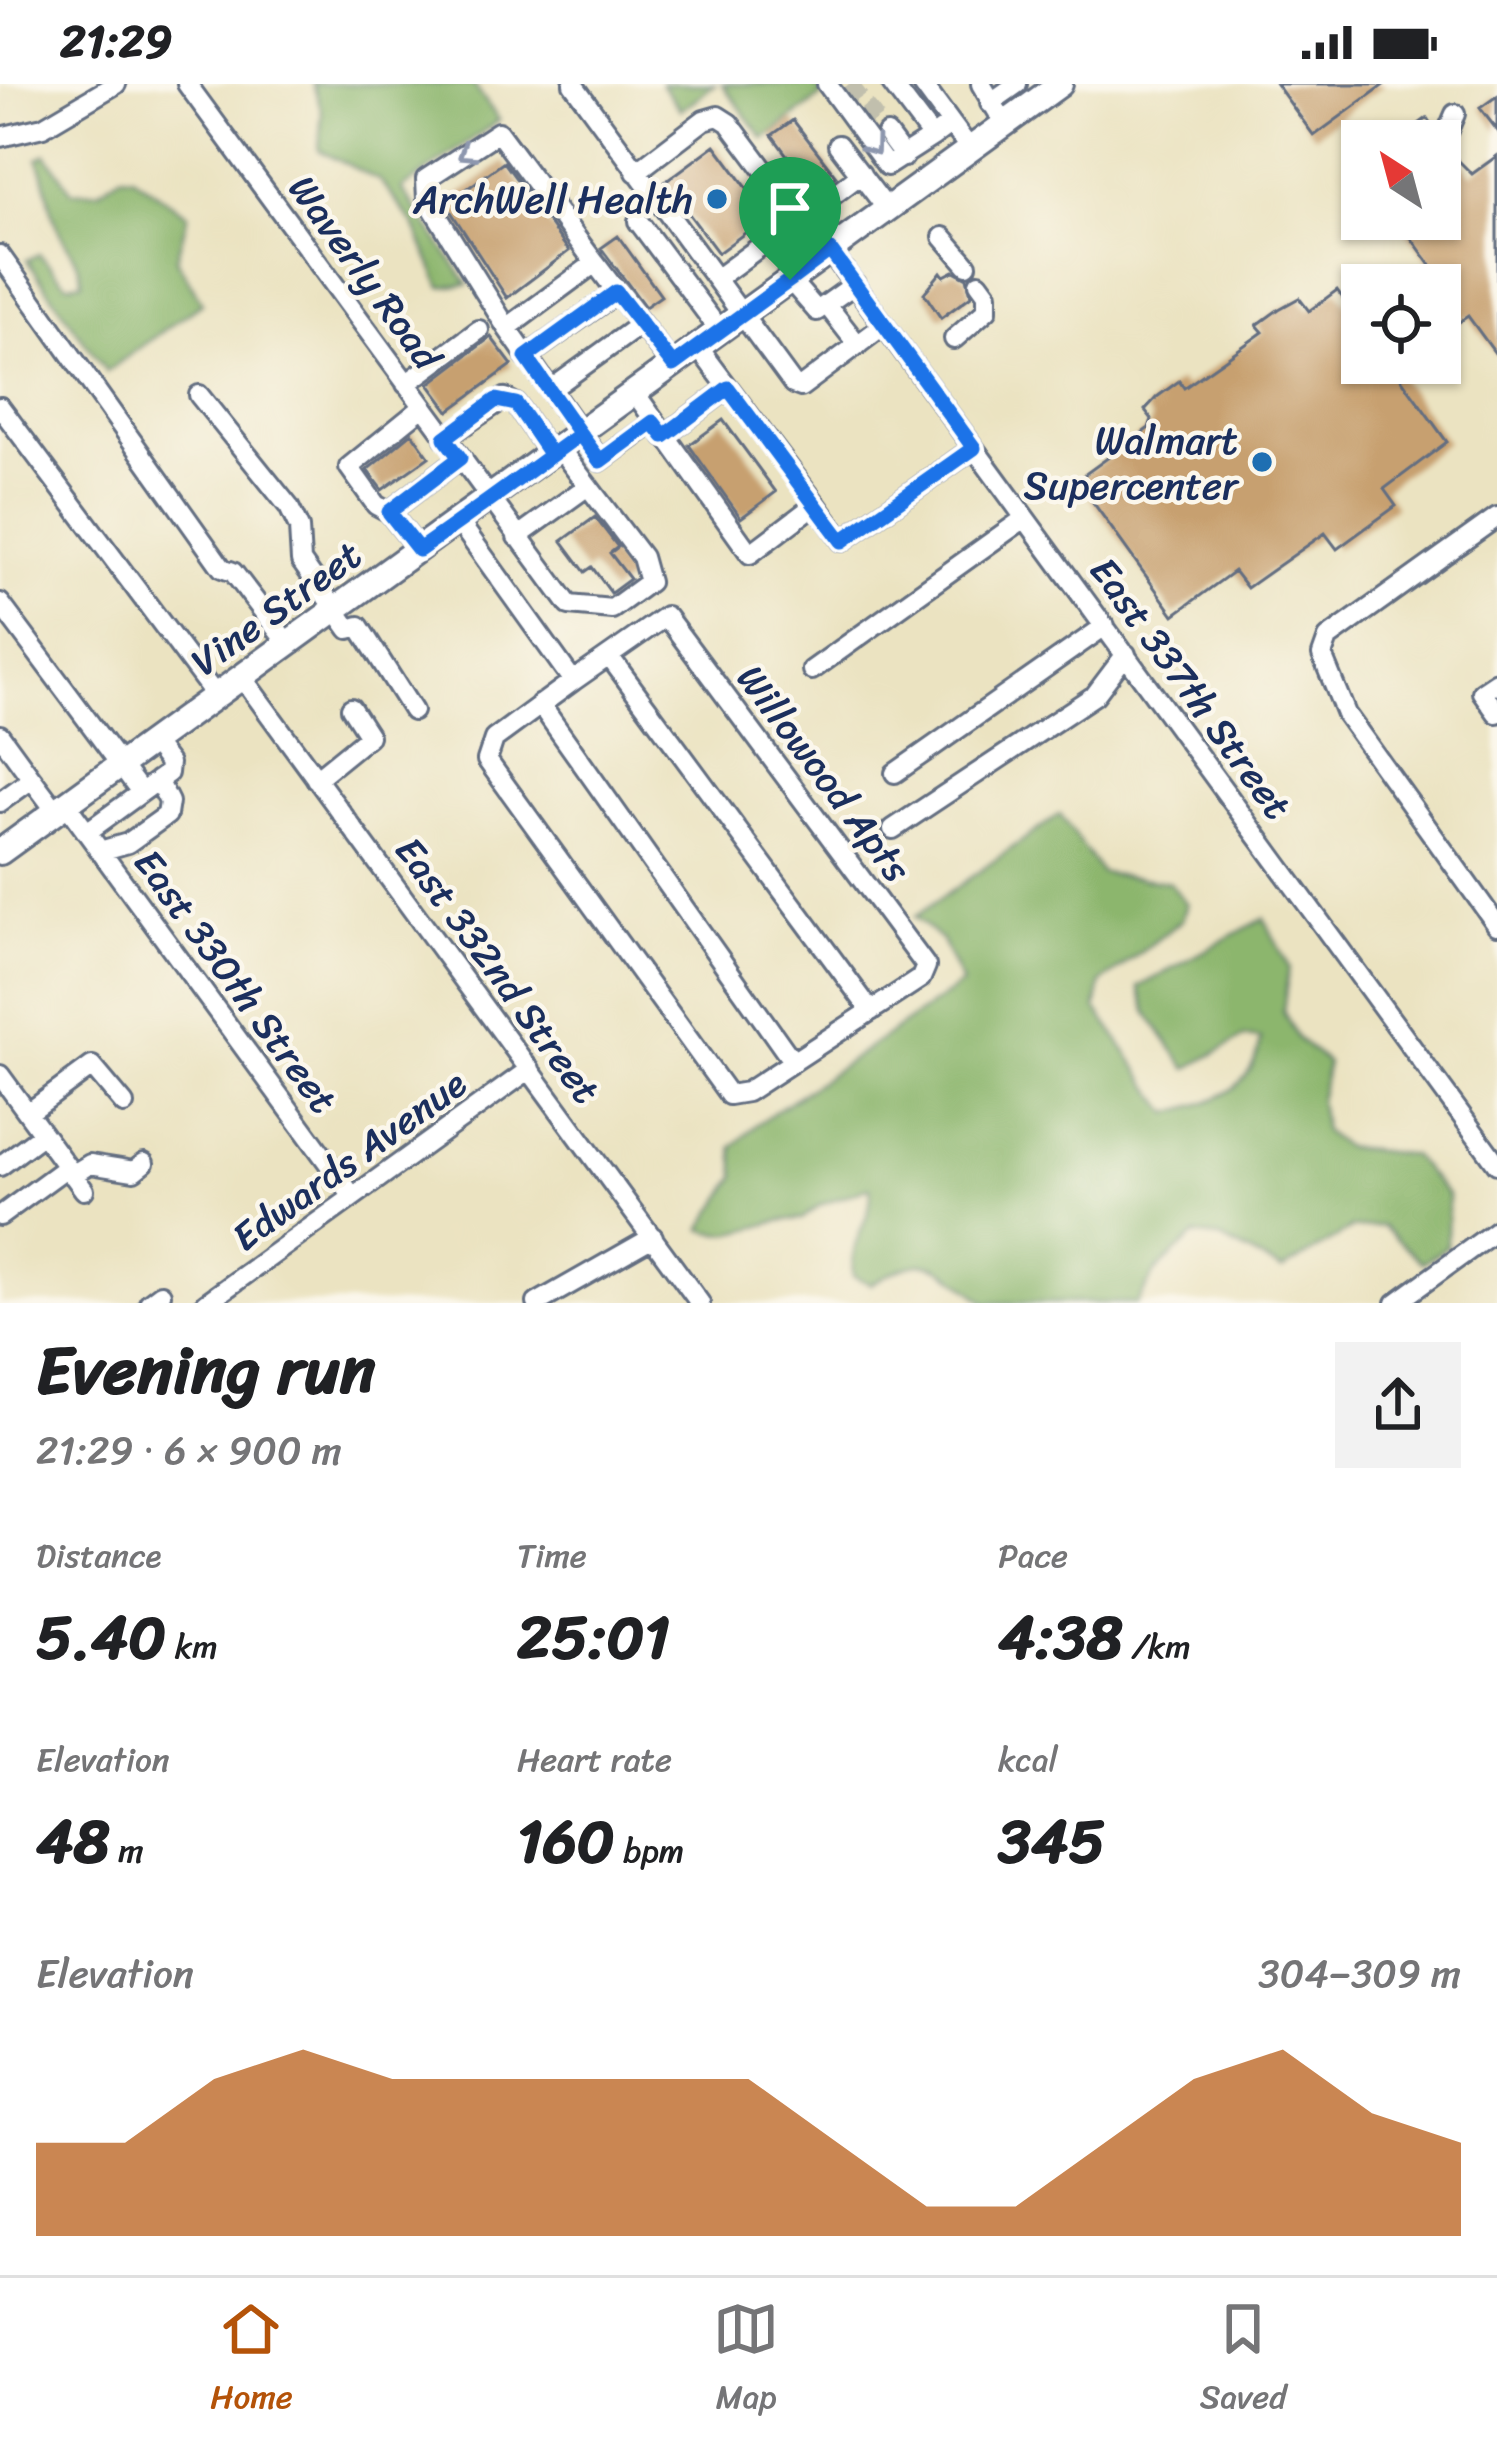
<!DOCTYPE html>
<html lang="en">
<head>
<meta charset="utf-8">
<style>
  :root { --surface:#fff; --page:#f2f2f2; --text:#202124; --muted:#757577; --line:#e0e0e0; --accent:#b45309 }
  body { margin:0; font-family:Sriracha,sans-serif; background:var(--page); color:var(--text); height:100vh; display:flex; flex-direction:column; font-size:45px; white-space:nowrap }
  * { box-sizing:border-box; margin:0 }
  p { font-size:39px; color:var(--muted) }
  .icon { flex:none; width:66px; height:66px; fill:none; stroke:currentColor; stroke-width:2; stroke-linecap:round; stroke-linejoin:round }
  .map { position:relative; height:1219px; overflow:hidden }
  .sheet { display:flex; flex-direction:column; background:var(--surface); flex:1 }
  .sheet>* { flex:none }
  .needle { width:78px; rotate:324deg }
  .fabs { position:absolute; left:1341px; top:36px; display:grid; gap:24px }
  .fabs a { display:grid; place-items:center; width:120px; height:120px; border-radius:0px; background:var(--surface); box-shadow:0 3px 9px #0004; font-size:60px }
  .pin { position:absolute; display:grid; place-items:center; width:102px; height:102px; color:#fff; margin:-123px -51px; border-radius:50% 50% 50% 0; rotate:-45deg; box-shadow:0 0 12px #0007 }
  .pin .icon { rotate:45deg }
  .round { display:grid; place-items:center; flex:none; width:126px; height:126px; border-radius:0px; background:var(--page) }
  .overview { display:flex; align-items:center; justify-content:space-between; height:204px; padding:0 36px }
  h1 { font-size:66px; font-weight:700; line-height:90px }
  .stats { display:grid; grid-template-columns:repeat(3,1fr); gap:18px; height:204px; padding:12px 36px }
  .stats div { display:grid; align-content:center }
  .stats b { font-size:60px; font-weight:700 }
  .stats small { font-size:33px; font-weight:400 }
  .stats p { font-size:33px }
  .chart { height:336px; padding:24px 36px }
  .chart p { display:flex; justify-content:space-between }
  .chart svg { width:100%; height:216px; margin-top:12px; fill:var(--accent); opacity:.7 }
  .status { display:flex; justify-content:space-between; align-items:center; height:84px; padding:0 60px; background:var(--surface); direction:ltr }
  .status svg { height:33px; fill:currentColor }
  .dock { display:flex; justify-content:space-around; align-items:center; height:168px; border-top:3px solid var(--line); background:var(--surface); font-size:33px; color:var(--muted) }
  .dock a { display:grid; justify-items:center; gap:6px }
  .dock .current { color:var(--accent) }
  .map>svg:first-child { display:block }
  .forest { fill:#8cb66d; stroke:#547266; stroke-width:3 }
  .building { fill:#c7a06f }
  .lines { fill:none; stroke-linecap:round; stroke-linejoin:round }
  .minor-tunnel { stroke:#c1bfad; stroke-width:18; stroke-dasharray:18 9; stroke-linecap:butt }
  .minor-casing { stroke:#646e81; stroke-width:24 }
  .major-casing { stroke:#646e81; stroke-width:30 }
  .minor { stroke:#fff; stroke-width:18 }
  .major { stroke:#fff; stroke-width:24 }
  .oneway { stroke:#8d97ae }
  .route-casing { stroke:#fff; stroke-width:24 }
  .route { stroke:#1a73e8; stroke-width:15 }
  .poi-dot { fill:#1f6fb2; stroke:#fbf7ec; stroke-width:4.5 }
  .labels { text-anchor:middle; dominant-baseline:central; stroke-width:9; stroke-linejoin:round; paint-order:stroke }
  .poi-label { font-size:39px; fill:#1b2f5e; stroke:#fbf7ec; text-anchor:end }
  .street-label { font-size:39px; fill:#1b2f5e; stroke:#fbf7ec }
</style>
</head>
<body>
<div class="status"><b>21:29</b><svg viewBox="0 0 49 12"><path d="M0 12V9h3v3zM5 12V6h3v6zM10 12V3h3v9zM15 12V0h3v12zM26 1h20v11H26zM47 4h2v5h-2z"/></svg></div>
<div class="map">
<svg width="1497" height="1219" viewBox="0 0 1497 1219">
  <rect width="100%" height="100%" fill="#fbf7ec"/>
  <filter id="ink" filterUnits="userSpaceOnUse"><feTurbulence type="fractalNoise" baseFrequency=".00833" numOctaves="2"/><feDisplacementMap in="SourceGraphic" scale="24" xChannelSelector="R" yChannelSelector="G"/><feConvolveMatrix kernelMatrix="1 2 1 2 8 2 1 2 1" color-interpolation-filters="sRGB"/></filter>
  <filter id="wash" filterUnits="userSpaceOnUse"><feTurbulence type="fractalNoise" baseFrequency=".004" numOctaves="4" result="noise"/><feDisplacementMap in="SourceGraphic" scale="48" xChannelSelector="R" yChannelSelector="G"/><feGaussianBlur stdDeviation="2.7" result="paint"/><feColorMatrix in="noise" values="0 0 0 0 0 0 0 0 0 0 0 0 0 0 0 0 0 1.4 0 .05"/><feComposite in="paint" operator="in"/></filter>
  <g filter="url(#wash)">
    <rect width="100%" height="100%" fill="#ebe3c1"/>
    <path class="forest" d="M313 0H473L499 36 402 105 468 200 441 203 414 141 380 97 319 66 322 28Z
      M661 0H715L681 26Z
      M722 0H814L823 11 764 55Z
      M46 70 72 108 99 107 121 91 132 92 188 131 176 175 202 219 106 288 27 176 39 170 67 200 82 198C81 175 66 164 57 143 49 123 47 97 38 75Z
      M1060 730 1101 789 1169 798 1187 820 1182 836 1101 899 1096 924 1169 1029C1215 1017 1253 1007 1261 955L1244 953 1187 985 1147 928 1139 903 1264 834 1289 884 1283 927 1297 954 1327 979 1319 1017 1324 1048 1345 1063 1412 1071 1448 1112 1447 1162 1423 1179 1382 1142 1351 1145 1282 1186 1220 1154 1195 1151 1157 1186 1137 1219H986C937 1180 931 1164 871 1200L853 1192C849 1149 875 1136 870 1103L820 1121 802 1135C768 1133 733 1160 702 1145L736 1093 733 1063 757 1040 962 900 942 857 915 833Z"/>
    <g id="blocks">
      <path class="building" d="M1276 0H1385L1314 52Z
        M1497 12V46L1480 24Z
        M1427 34 1434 45 1430 57H1396Z
        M793 36 836 92 814 108 772 51Z
        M715 61 768 132 718 169 665 98Z
        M1451 69 1472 90 1497 72V272L1468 232 1446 247 1440 238V215L1450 208 1402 141 1411 135H1440V71Z
        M504 78 569 167 507 214 446 120Z
        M618 152 661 212 645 223 601 164Z
        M954 187 967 194 971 212 941 234 924 209 941 188 944 192Z
        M1337 206 1362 241V279H1390L1447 358 1384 405 1396 422 1337 465 1325 449 1247 504 1234 487 1174 531 1077 396 1149 344 1152 335 1145 326 1157 313 1179 297 1184 304 1224 276 1263 248 1257 241 1279 225 1299 214 1309 227Z
        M491 253 512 281 449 327 429 300Z
        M723 336 776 408 741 434 689 361Z
        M412 349 429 373 382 406 367 386Z
        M595 433 618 463 610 469 630 495 611 509 592 483 585 488 562 457Z"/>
    </g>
  </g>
  <g filter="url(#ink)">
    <use href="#blocks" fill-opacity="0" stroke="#646e81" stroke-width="3"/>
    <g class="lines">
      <path class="minor-tunnel" d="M849 0 887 50"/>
      <defs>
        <path id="minor" d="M187 0 569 521 612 525 649 498 642 473 560 365
          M573 0 793 300 801 303 884 241
          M827 0 887 82 932 53
          M892 0 932 53 951 39
          M981 0 1005 40
          M923 1 970 65
          M990 19 1017 0
          M887 50 904 73
          M0 53 43 43 116 0
          M1443 58 1455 30
          M838 61 887 125
          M636 88 704 36 718 32 729 39 826 169
          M824 118 861 90
          M638 137 720 247
          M943 153 967 181
          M830 167 1497 1080
          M0 171 222 484 233 488 288 560
          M716 195 799 134
          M790 196 817 227 855 200
          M827 221 858 261
          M507 244 427 115 426 95 498 48 595 179
          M954 255 987 226V210L979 199
          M526 273 616 209
          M406 300 479 246
          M550 306 641 240
          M635 309 750 470 816 420 698 263
          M199 311 289 423 299 444 301 477 349 545 359 542 413 627
          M0 323 216 612
          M654 338 600 377 507 244 595 179 673 282
          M664 352 728 304
          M445 354 505 314 516 320 551 371
          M816 420 842 457 974 364
          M389 428 376 421 349 383 423 323
          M1497 433 1328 554 1322 571 1346 630 1497 841
          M459 438 573 597 666 532 926 882 921 894 747 1008 729 1011 487 676 494 655 573 597
          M517 453 588 402
          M419 466 389 428 460 374
          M0 519 141 708
          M609 572 871 927
          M812 586 1025 434
          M242 593 700 1219
          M1497 598 1482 608 1497 629
          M540 620 793 978
          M0 651 32 695
          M895 689 1105 542
          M316 695 369 652 351 624
          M0 718 32 695 56 727
          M66 720 353 1113
          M893 745 1095 611 1126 570
          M87 748 168 689 169 679 152 657
          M100 767 128 759 167 731 169 718 158 696
          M0 991 84 1106
          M28 1029 92 982 124 1020
          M0 1082 43 1050
          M72 1091 90 1080 134 1087 144 1079
          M0 1132 67 1083
          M149 1219 161 1210
          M206 1219 530 985
          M537 1219 653 1153
          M1396 1219 1497 1146"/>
        <path id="major" d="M0 768 1060 0"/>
      </defs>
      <use href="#minor" class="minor-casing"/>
      <use href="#major" class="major-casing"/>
      <use href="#minor" class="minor"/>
      <use href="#major" class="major"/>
    </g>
    <defs><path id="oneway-chevron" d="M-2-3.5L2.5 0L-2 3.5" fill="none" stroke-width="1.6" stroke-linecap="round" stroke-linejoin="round" transform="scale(3)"/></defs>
    <g class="oneway">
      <use href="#oneway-chevron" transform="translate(873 63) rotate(54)"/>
      <use href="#oneway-chevron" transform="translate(466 69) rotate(147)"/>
    </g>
  </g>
  <g class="lines" filter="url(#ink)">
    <defs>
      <path id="route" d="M790 196 673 281 616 208 526 273 580 350C527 389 473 428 419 466L389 428 460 374 445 354 496 316 516 320 551 371 580 350 600 377 653 338 664 352 728 304 842 457 974 364 830 166 790 196"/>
    </defs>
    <use href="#route" class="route-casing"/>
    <use href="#route" class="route"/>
  </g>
  <g class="poi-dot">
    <circle cx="717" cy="115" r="12"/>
    <circle cx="1262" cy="378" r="12"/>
  </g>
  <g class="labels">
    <g class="poi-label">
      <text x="693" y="115">ArchWell Health</text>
      <text x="1238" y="356">Walmart<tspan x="1238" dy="45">Supercenter</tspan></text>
    </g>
    <g class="street-label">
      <text transform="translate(365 188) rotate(54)">Waverly Road</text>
      <text transform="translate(276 524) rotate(-36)">Vine Street</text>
      <text transform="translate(1191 604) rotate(54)">East 337th Street</text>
      <text transform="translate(824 689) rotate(53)">Willowood Apts</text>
      <text transform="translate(498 886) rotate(54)">East 332nd Street</text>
      <text transform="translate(236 897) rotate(54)">East 330th Street</text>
      <text transform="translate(349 1076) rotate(-36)">Edwards Avenue</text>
    </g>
  </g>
</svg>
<div class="fabs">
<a><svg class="needle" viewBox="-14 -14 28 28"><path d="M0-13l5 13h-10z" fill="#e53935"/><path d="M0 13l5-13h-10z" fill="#757577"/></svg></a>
<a><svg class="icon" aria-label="locate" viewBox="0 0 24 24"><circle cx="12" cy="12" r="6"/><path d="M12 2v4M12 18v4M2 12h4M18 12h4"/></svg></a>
</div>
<div class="pin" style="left:790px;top:196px;background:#1e9e55"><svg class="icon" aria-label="arrive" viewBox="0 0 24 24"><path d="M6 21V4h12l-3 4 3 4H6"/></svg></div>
</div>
<section class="sheet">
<div class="overview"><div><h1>Evening run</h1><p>21:29 · 6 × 900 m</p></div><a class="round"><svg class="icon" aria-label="share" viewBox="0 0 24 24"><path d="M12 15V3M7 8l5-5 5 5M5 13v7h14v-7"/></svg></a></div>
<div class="stats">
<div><p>Distance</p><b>5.40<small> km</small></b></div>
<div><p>Time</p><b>25:01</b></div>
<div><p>Pace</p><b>4:38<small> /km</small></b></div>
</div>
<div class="stats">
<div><p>Elevation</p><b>48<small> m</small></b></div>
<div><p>Heart rate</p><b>160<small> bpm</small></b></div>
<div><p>kcal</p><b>345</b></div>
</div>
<div class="chart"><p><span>Elevation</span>304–309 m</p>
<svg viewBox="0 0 160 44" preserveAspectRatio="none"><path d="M0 44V25L10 25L20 12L30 6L40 12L50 12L60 12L70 12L80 12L90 25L100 38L110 38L120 25L130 12L140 6L150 19L160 25V44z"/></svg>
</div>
</section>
<nav class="dock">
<a class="current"><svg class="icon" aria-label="home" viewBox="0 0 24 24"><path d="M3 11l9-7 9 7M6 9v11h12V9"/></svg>Home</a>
<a><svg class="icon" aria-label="map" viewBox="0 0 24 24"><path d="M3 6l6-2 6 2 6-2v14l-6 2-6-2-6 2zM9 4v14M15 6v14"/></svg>Map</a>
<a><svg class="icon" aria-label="saved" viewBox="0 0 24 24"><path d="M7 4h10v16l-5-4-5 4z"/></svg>Saved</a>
</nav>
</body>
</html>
